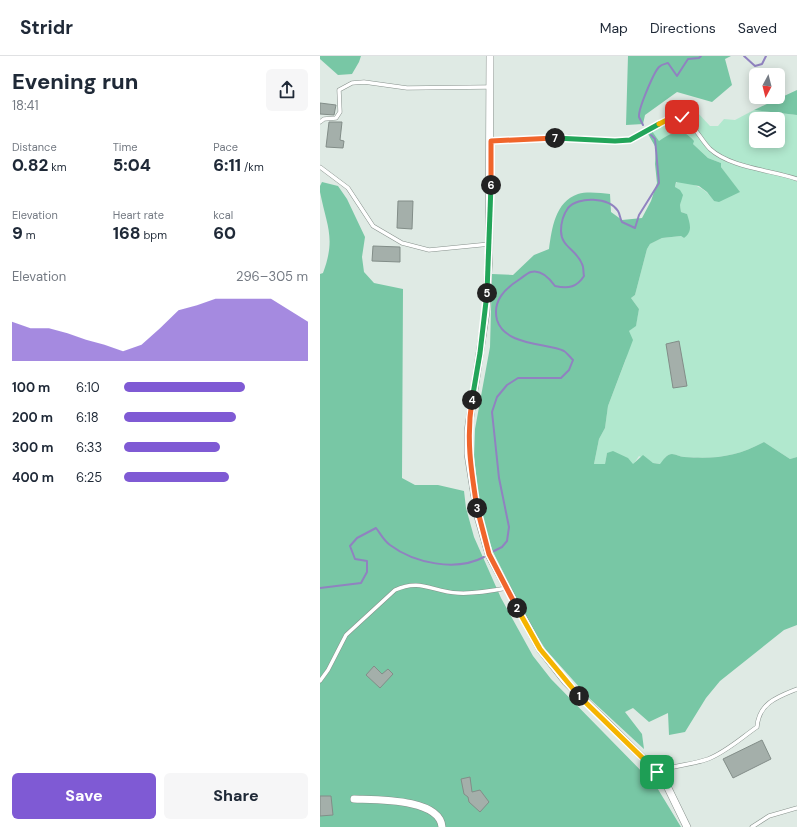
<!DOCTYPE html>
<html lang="en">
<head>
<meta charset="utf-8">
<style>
  :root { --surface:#fff; --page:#f6f6f7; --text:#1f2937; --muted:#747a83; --line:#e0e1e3; --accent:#7f5ad4 }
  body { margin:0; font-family:"DM Sans",sans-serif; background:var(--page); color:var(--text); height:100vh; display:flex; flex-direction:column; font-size:15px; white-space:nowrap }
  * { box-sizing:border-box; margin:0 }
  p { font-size:13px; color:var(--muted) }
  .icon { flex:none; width:22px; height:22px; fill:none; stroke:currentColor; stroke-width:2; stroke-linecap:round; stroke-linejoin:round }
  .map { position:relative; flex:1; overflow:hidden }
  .sheet { display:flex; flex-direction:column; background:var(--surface); width:320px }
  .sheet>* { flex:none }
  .needle { width:26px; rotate:187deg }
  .fabs { position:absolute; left:429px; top:12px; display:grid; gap:8px }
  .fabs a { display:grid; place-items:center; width:36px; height:36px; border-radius:6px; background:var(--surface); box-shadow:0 2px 10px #0003; font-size:20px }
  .pin { position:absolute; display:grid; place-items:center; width:34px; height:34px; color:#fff; margin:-17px; border-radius:8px; box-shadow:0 2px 6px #0006 }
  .km { position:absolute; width:20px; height:20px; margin:-10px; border-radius:50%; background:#222; color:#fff; font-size:11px; line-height:20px; text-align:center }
  .round { display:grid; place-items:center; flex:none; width:42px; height:42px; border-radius:6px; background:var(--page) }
  .overview { display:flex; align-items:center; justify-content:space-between; height:68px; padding:0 12px }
  h1 { font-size:22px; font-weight:800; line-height:30px }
  .figures { display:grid; grid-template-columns:repeat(3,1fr); gap:6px; height:68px; padding:4px 12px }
  .figures div { display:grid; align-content:center }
  .figures b { font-size:17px; font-weight:800 }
  .figures small { font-size:11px; font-weight:400 }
  .figures p { font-size:11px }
  .chart { height:112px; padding:8px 12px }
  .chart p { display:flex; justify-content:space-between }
  .chart svg { width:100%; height:72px; margin-top:4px; fill:var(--accent); opacity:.7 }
  .cta { display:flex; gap:8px; margin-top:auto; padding:8px 12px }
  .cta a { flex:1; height:46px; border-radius:6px; background:var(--accent); color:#fff; font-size:16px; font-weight:800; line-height:46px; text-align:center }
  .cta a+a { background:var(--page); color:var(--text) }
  ul { padding:0 12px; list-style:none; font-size:13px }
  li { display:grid; grid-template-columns:64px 48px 1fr; align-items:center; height:30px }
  li i { height:10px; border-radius:5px; background:var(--accent) }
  header { display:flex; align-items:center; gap:24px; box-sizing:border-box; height:56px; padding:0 20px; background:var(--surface); border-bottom:1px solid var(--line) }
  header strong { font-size:19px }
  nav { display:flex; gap:22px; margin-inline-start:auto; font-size:14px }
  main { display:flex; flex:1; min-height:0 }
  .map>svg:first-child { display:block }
  .green { fill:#b1e8ce; fill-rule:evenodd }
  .forest { fill:#78c7a5 }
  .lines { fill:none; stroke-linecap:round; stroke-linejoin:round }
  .stream { stroke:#9082c0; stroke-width:2 }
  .building { fill:#a4afaa; stroke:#828d88 }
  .service-casing { stroke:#87918c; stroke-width:4.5 }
  .minor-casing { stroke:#87918c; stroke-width:8 }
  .service { stroke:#fff; stroke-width:3.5 }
  .minor { stroke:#fff; stroke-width:7 }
  .split-1-casing { stroke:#fff; stroke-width:8 }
  .split-2-casing { stroke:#fff; stroke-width:8 }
  .split-3-casing { stroke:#fff; stroke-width:8 }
  .split-4-casing { stroke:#fff; stroke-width:8 }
  .split-5-casing { stroke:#fff; stroke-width:8 }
  .split-6-casing { stroke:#fff; stroke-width:8 }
  .split-7-casing { stroke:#fff; stroke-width:8 }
  .split-8-casing { stroke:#fff; stroke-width:8 }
  .split-9-casing { stroke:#fff; stroke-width:8 }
  .split-1 { stroke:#f5b400; stroke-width:5 }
  .split-2 { stroke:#f5b400; stroke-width:5 }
  .split-3 { stroke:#f0652b; stroke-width:5 }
  .split-4 { stroke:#f0652b; stroke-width:5 }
  .split-5 { stroke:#22a559; stroke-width:5 }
  .split-6 { stroke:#22a559; stroke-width:5 }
  .split-7 { stroke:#f0652b; stroke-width:5 }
  .split-8 { stroke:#22a559; stroke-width:5 }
  .split-9 { stroke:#f5b400; stroke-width:5 }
</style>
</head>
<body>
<header>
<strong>Stridr</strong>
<nav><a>Map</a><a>Directions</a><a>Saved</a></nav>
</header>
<main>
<section class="sheet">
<div class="overview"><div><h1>Evening run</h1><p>18:41</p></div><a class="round"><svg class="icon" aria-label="share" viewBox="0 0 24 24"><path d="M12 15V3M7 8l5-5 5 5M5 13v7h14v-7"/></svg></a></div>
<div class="figures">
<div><p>Distance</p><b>0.82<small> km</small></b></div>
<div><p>Time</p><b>5:04</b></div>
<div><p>Pace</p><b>6:11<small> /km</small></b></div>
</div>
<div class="figures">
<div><p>Elevation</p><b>9<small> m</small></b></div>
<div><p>Heart rate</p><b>168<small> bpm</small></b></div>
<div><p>kcal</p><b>60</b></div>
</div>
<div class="chart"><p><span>Elevation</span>296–305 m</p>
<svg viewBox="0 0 160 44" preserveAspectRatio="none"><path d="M0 44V20L10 24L20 24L30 27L40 31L50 34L60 38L70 34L80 24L90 13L100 10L110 6L120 6L130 6L140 6L150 13L160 20V44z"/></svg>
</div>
<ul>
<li><b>100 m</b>6:10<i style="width:66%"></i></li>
<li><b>200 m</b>6:18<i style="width:61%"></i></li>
<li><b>300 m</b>6:33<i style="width:52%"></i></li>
<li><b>400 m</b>6:25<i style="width:57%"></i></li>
</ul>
<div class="cta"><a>Save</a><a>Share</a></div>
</section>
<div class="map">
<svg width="477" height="771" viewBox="0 0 477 771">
  <rect width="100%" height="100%" fill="#dfeae4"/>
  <path class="green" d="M434 54 477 59V401L470 403 444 386C416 401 396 403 364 401 360 401 356 398 352 398 347 398 343 404 341 408L333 407 319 400 313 409 287 397 285 408H274L279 383 285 372 288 350 306 303 309 275 316 269 319 253 311 242 315 239 327 193 330 188 342 182 361 180 364 182 367 158 361 156 360 149 361 145 355 131 357 125C372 127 385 131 394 145L419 136 401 111V107L388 102 373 88 339 85 330 72 366 62 377 56 390 70H398L404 63 415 64ZM436 63H458V85H436Z"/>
  <path class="forest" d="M0 0H41L39 6 32 18 18 19 0 3Z
    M308 0H411L405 3 412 29 392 46 357 36 325 59 323 68 306 69Z
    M477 34V59L434 54Z
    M330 72 339 85C354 76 360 70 374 85L373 88 388 102 401 107V111L420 136 399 146 394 145 387 136 379 130 356 126 355 131 360 134 363 139 360 149 361 156 367 158C370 168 373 175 364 182L361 180 342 182 330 188 327 193 315 239 311 242 319 253 316 270 309 275 313 284 288 350 285 372 279 383 274 408H285L287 397 293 395 308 402 313 408 323 399 333 407 340 408C343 404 347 398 352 398 356 398 360 401 364 401 396 403 416 401 444 386L470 403 477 401V569L464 574 400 625 386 642 365 676 349 679 348 657 329 666 313 652 305 656 322 678 324 693 270 643 226 594 211 571 173 496 161 462 154 401 155 373 170 291 172 218 193 219 214 199 229 193C232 172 235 146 258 138 267 135 281 137 290 138L291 156 302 164 322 162 331 145 337 127 335 108 336 92 328 78Z
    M2 126 18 130 27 143 45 181 42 201 44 216 54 227 83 233 82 422 95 429H118L144 435 146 452 154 481 181 542 213 600 231 623 336 730 361 771H0V218L3 217C16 182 7 171 0 136V130Z"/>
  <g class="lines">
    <path class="stream" d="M424 0 435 10 442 8 446 0
      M323 69C322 67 320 63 319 61 318 53 334 16 339 11 342 8 345 8 348 7L357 20 368 3 379 2 381 0
      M174 495 182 491 187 485 189 471 179 422 172 356 177 341 187 329 198 322H241L249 314 253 304C250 301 247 297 244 295 227 287 185 290 177 264 172 244 186 232 200 223 203 221 207 217 211 216 222 213 230 223 235 230 249 233 257 231 264 220 263 216 264 211 262 208 257 194 241 191 241 175 241 167 243 159 248 152 258 140 289 141 298 155 300 158 300 163 302 166L315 172 319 159 339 127 335 83 331 79
      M0 532 41 527 47 516V505L35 503 30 490 37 482 56 472C60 477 64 485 70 489 94 507 136 516 164 501"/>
  </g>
  <path class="building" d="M0 47 16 49 14 59 0 58Z
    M9 66H22L20 84 24 85 23 92 6 91Z
    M78 145H93L92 173 77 172Z
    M53 190 80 191V206L52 205Z
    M359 285 367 330 353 332 346 288Z
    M54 610 62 618 68 613 73 618 60 632 46 619Z
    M442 684 451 703 413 722 403 703Z
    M150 721 152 736 160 734 169 746 160 756 149 746 148 741 144 738 141 723Z
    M0 740H11L13 759 0 760Z"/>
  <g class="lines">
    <defs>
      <path id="service" d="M0 66 4 63 16 62 20 56 19 34 32 27 44 26 87 32 169 31
        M171 85 249 81 295 85 310 84 349 63 362 61C375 69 380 83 390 93 411 112 451 114 477 123
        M0 111 28 132 53 170 82 187 109 194 170 188
        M0 625 8 614 26 579 75 534C101 522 112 536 138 537 154 538 171 535 187 532
        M337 716C353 709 371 709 388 703 406 696 421 682 437 671 439 647 457 641 477 633
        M432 771 449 760 477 752"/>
      <path id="minor" d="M170 0 169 198 166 256 148 375V398L158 461 169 499 220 593 246 626 337 716 348 732 367 771
        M34 743C55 744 120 742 122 771"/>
    </defs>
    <use href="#service" class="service-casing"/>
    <use href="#minor" class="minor-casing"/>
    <use href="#service" class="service"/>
    <use href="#minor" class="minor"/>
  </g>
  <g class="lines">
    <defs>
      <path id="split-1" d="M259 640 337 716"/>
      <path id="split-2" d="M197 552 220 593 259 640"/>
      <path id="split-3" d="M157 452 169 498 197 552"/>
      <path id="split-4" d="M152 344C146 383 151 414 157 452"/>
      <path id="split-5" d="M152 344 160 297 167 237"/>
      <path id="split-6" d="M167 237 171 129"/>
      <path id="split-7" d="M171 129V85L235 82"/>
      <path id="split-8" d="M235 82 295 85 310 84 339 68"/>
      <path id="split-9" d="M339 68 349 63 362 61"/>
    </defs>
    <use href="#split-1" class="split-1-casing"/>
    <use href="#split-2" class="split-2-casing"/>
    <use href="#split-3" class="split-3-casing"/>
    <use href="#split-4" class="split-4-casing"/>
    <use href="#split-5" class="split-5-casing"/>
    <use href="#split-6" class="split-6-casing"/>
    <use href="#split-7" class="split-7-casing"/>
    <use href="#split-8" class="split-8-casing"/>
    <use href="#split-9" class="split-9-casing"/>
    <use href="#split-1" class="split-1"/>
    <use href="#split-2" class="split-2"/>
    <use href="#split-3" class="split-3"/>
    <use href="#split-4" class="split-4"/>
    <use href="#split-5" class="split-5"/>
    <use href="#split-6" class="split-6"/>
    <use href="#split-7" class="split-7"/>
    <use href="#split-8" class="split-8"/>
    <use href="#split-9" class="split-9"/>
  </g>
</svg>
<div class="fabs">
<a><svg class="needle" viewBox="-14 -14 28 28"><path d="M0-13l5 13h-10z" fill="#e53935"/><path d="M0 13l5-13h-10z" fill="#747a83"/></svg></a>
<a><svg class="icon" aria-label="layers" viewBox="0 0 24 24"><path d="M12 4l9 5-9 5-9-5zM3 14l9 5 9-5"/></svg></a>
</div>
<div class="pin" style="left:337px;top:716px;background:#1e9e55"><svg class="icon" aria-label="arrive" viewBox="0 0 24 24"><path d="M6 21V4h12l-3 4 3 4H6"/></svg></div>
<div class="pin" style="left:362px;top:61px;background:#d93025"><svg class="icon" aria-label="check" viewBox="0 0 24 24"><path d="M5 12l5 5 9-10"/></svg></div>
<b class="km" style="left:259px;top:640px">1</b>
<b class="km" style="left:197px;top:552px">2</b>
<b class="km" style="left:157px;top:452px">3</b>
<b class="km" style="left:152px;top:344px">4</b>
<b class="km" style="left:167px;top:237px">5</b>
<b class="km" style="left:171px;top:129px">6</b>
<b class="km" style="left:235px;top:82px">7</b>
</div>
</main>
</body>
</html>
